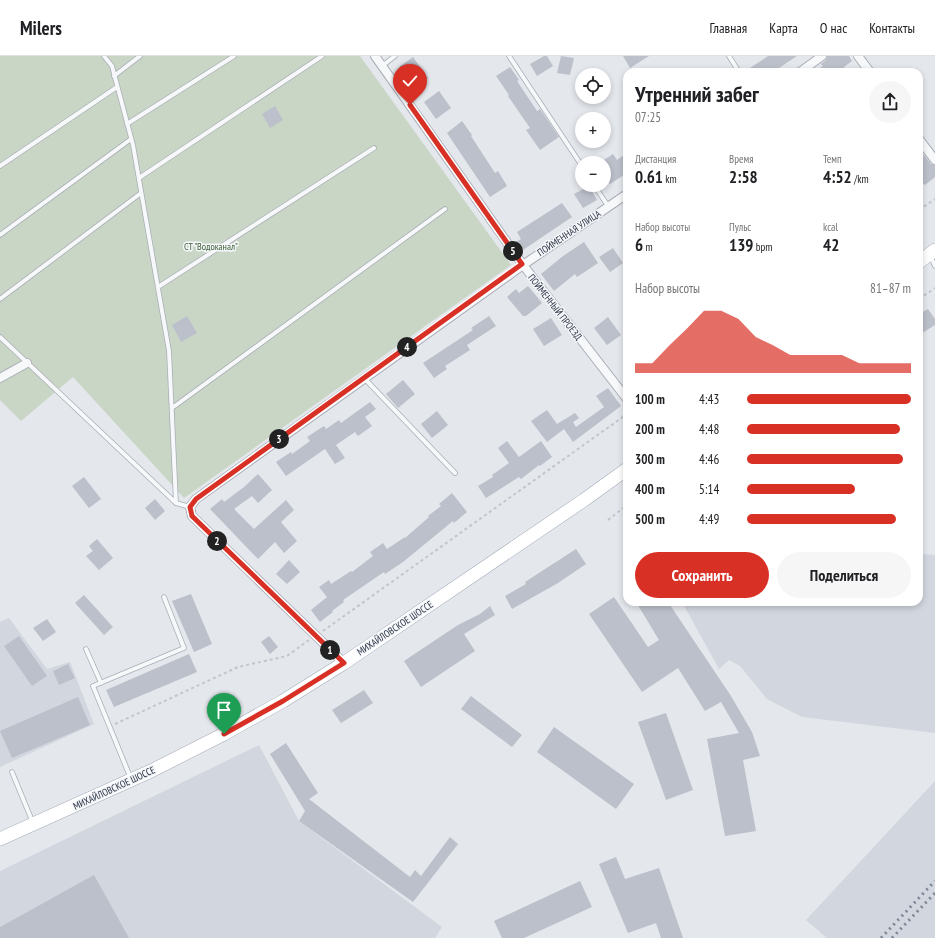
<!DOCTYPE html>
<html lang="ru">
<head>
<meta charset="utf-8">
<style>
  :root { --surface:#fff; --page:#f6f6f6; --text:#202124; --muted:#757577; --line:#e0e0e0; --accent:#d93025 }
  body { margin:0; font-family:"PT Sans Narrow",sans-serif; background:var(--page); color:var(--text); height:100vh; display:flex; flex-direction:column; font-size:15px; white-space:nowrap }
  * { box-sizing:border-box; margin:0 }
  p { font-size:13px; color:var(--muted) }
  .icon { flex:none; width:22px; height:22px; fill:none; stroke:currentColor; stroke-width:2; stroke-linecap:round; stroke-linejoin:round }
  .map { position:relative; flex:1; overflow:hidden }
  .side { position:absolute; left:623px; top:12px; width:300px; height:538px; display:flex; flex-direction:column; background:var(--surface); border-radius:12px; box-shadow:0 2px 6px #0003 }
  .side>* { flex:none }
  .tools { position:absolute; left:575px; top:12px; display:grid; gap:8px }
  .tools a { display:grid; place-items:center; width:36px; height:36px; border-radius:50%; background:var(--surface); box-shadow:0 2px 6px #0003; font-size:20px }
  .pin { position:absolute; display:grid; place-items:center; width:34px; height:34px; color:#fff; margin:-41px -17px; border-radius:50% 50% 50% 0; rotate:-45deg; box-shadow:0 0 4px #0007 }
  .pin .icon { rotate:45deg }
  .km { position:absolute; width:20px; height:20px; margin:-10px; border-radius:50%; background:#222; color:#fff; font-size:11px; line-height:20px; text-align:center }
  .round { display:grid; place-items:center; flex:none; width:42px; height:42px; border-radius:21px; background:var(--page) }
  .overview { display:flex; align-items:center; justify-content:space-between; height:68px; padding:0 12px }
  h1 { font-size:22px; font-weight:800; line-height:30px }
  .metrics { display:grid; grid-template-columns:repeat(3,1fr); gap:6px; height:68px; padding:4px 12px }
  .metrics div { display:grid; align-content:center }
  .metrics b { font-size:17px; font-weight:800 }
  .metrics small { font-size:11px; font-weight:400 }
  .metrics p { font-size:11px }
  .chart { height:112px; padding:8px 12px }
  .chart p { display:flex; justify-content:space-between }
  .chart svg { width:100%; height:72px; margin-top:4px; fill:var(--accent); opacity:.7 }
  .action { display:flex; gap:8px; margin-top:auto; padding:8px 12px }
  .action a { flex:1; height:46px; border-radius:24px; background:var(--accent); color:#fff; font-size:16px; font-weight:800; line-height:46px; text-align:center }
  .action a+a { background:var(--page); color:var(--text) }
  ul { padding:0 12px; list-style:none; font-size:13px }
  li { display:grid; grid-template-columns:64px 48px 1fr; align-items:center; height:30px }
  li i { height:10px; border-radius:5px; background:var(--accent) }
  header { display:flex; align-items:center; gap:24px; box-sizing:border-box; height:56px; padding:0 20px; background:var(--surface); border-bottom:1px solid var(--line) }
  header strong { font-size:19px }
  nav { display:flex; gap:22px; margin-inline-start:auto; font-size:14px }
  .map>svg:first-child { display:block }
  .built { fill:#d2d6de }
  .green { fill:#c9d6c5 }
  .building { fill:#bbc0ca }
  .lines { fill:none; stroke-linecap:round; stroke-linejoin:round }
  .service-casing { stroke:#a9aeb7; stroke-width:5.5 }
  .minor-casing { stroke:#a9aeb7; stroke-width:10 }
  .primary-casing { stroke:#a3abb8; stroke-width:14 }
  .path { stroke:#c2c5cb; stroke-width:2; stroke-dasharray:3 3; stroke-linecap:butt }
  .service { stroke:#f7f8fa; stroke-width:4 }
  .minor { stroke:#f7f8fa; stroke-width:8 }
  .primary { stroke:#fff; stroke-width:13 }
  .rail { stroke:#7d8696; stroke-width:3; stroke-dasharray:2 4; stroke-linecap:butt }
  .route-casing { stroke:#fff; stroke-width:8 }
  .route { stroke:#d93025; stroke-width:5 }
  .labels { text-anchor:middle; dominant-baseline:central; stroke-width:3; stroke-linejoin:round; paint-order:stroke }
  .street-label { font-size:10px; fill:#2b3445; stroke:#f4f6f9 }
  .park-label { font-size:10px; fill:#3f6138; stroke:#f4f6f9 }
</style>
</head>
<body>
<header>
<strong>Milers</strong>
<nav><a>Главная</a><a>Карта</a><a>О нас</a><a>Контакты</a></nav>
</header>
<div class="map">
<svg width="935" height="882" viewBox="0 0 935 882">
  <rect width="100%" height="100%" fill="#e4e7ec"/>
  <path class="built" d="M919 498 935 499V677L802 661 767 643 740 610 729 604 719 613 682 546H919Z
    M9 562 47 613 70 606 94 668 0 711V566Z
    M259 689 299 765 442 871 435 882H0V815Z
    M935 725V882H827L806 864Z"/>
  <path class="green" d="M0 0H360L511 209 184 442 73 321 21 365 0 344Z"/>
  <path class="building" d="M544 0H547L553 10 537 20 530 8Z
    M561 0 574 2 570 19 557 17Z
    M623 0H649L630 12Z
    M768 0H797L779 12 782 16H744Z
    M827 0H849L852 5 844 11 847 16H814L823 10 821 8 826 4Z
    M413 1 428 22 415 32 399 11Z
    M510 11 519 24 517 25 537 55 540 53 559 81 540 94 526 74 530 72 508 40 509 39 496 20Z
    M439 35 451 52 436 63 424 46Z
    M275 50 283 64 270 72 262 58Z
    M462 65 472 79 471 80 495 117 498 115 507 130 490 141 447 77Z
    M627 97V117L610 128 604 119V104L613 98 617 104Z
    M924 99 931 108 935 109V121L925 129 924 128 919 131V103Z
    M589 130 597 144 583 152 574 138Z
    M562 147 572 161 520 196 514 187 521 183 517 176Z
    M584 186 598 207 577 221 575 218 554 235 541 218 563 200Z
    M613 192 623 207 610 216 599 201Z
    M528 230 542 247 526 260H523L507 241 516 233 519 237Z
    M928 253 935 263V269L919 279V258Z
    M187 260 197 277 181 286 172 269Z
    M489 260 496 270 467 289 470 294 445 310 447 313 434 322 423 307 473 274 471 272Z
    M608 261 621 279 607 289 594 272Z
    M551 262 562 279 544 290 533 273Z
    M403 324 415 338 398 352 386 338Z
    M608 332 621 350 573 386 564 373 547 386 531 365 547 354 557 368 575 357 579 362 573 366 576 371 604 351 596 340Z
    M370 346 376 353 365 361 372 370 358 380 355 376 336 389 345 402 335 408 325 393 286 420 276 406 291 396 292 398 310 385 307 381 324 370 326 373 339 364 341 367Z
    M437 355 448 369 432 382 421 368Z
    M507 385 519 401 541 385 552 401 540 410 539 409 521 423 519 421 486 442 478 430 493 421 492 419 509 407 498 392Z
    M258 418 272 434 258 447 252 440 234 453 254 473 286 444 294 454 281 466 297 485 284 497 275 486 258 503 210 453 222 443 224 446 244 431Z
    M84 421 101 443 89 452 72 430Z
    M452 437 467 456 454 467 453 465 403 506 385 518 384 516 343 544 344 546 332 555 333 556 320 566 311 554 327 541 319 531 329 524 331 528 351 515 352 516 373 500 370 496 383 487 387 493 405 481V482L429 461 428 460 441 450 439 448Z
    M155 443 165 455 155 464 145 452Z
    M97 483 113 502 99 514 86 500 93 495 89 490Z
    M576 493 586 508 558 527 512 553 505 540 526 528 525 526Z
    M289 504 300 516 287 528 276 518Z
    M191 538 212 588 194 596 172 545Z
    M84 539 113 571 104 579 75 547Z
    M614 541 648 591 659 584 636 546H668L731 640 752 676 760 700 743 704 756 775 725 780 707 683 739 677 721 646 705 655 678 612 642 636 589 558Z
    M490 550 495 559 464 578 475 595 421 631 404 605 458 569 480 558Z
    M47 563 56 576 43 585 33 572Z
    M19 580 47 620 32 630 4 590Z
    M269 580 278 591 270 598 261 586Z
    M189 598 197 616 114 651 106 634Z
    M68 608 75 622 59 629 53 615Z
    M364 634 373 647 341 667 332 654Z
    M471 640 522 679 512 691 461 653Z
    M78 641 90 669 12 702 0 675Z
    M666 657 693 734 666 744 638 666Z
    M554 671 634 728 616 753 537 696Z
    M286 687 318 737 309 743 410 821 415 814 421 820 450 781 458 788 413 846 299 765 305 755 270 698Z
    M616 801 625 823 659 812 683 882H661L656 867 628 877 599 808Z
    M94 819 129 882H0V871Z
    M580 825 592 851 524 882H502L494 865Z"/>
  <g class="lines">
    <defs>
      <path id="service" d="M104 0 112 10 133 89 169 295 176 447
        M509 0 582 110
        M729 0 739 16
        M382 10 395 0
        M114 20 140 0
        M127 68 234 0
        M0 110 117 31
        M139 122 322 0
        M594 129 608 150
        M0 179 131 83
        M930 199 935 210
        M158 231 374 92
        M0 243 141 137
        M0 281 176 447 190 451
        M364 322 455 417
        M172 352 445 153
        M86 593 101 627
        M12 716 33 767
        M131 723 93 630 184 592 164 541"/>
      <path id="minor" d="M375 0 523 209 627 343
        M858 0 870 16
        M800 16 822 0
        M919 83 935 104
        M0 322 27 307
        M344 607 192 460 190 451 196 443 523 209 627 138"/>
      <path id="primary" d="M919 206 935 194
        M0 783 151 715 224 678 283 645 344 607 584 444 627 413"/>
    </defs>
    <use href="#service" class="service-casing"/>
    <use href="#minor" class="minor-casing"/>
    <use href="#primary" class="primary-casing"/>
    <path class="path" d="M919 154 935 143
      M919 243 935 232
      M608 464 627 449
      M323 575 627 358
      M115 668 238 611 287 600 309 584"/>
    <use href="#service" class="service"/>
    <use href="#minor" class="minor"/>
    <use href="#primary" class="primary"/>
    <path class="rail" d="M881 882 935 825
      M892 882 935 837"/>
  </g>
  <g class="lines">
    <defs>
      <path id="route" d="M224 678 283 645 344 607 192 460 190 451 196 443 522 208 410 49"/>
    </defs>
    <use href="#route" class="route-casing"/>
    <use href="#route" class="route"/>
  </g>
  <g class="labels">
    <g class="street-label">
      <text transform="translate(569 177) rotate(-34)">ПОЙМЕННАЯ УЛИЦА</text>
      <text transform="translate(555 251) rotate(52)">ПОЙМЕННЫЙ ПРОЕЗД</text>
      <text transform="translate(395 572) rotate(-34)">МИХАЙЛОВСКОЕ ШОССЕ</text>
      <text transform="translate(114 732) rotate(-25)">МИХАЙЛОВСКОЕ ШОССЕ</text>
    </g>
    <g class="park-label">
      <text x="211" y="190">СТ "Водоканал"</text>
    </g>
  </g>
</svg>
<div class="tools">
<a><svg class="icon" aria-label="locate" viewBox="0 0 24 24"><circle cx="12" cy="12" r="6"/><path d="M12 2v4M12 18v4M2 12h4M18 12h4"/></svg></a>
<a>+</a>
<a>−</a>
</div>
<div class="pin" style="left:224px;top:678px;background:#1e9e55"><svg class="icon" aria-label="arrive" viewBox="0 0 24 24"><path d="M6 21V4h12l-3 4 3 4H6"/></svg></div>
<div class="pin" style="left:410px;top:49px;background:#d93025"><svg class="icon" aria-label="check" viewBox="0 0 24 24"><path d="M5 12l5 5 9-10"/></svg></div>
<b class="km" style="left:330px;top:594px">1</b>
<b class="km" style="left:217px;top:485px">2</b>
<b class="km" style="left:279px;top:383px">3</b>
<b class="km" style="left:407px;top:291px">4</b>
<b class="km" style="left:513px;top:195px">5</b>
<section class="side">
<div class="overview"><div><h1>Утренний забег</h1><p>07:25</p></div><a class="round"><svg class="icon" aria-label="share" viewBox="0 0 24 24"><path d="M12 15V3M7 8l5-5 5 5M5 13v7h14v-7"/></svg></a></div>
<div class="metrics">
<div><p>Дистанция</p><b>0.61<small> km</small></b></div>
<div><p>Время</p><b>2:58</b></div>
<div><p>Темп</p><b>4:52<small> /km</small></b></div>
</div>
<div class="metrics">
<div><p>Набор высоты</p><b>6<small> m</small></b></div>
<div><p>Пульс</p><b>139<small> bpm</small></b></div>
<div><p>kcal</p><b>42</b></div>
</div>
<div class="chart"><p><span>Набор высоты</span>81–87 m</p>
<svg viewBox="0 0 160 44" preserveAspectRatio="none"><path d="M0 44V38L10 38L20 27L30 17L40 6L50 6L60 11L70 22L80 27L90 33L100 33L110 33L120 33L130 38L140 38L150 38L160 38V44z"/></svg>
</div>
<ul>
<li><b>100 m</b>4:43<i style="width:100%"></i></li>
<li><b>200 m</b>4:48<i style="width:93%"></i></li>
<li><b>300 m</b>4:46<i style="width:95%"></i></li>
<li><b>400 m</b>5:14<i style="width:66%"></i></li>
<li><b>500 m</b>4:49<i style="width:91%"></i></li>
</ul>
<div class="action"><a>Сохранить</a><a>Поделиться</a></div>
</section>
</div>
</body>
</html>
